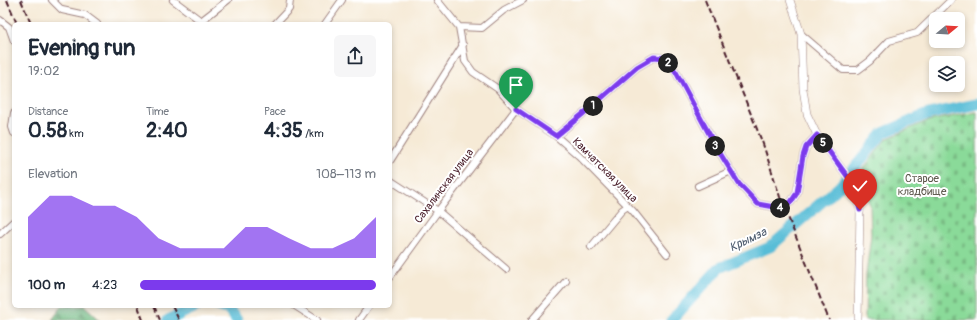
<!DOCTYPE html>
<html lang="en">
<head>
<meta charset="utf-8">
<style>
  :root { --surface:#fff; --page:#f6f6f7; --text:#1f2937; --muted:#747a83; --accent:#7c3aed }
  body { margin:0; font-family:Pangolin,sans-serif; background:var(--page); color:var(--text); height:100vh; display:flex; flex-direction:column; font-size:15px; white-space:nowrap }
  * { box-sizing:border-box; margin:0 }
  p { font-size:13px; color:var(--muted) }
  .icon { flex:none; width:22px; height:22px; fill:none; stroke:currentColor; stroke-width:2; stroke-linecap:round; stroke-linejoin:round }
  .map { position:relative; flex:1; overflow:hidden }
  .drawer { position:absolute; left:12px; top:22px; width:380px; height:286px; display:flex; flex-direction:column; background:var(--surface); border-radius:6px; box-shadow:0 2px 6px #0003 }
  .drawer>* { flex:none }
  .needle { width:26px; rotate:72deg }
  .fabs { position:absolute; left:929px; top:12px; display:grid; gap:8px }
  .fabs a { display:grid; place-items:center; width:36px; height:36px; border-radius:6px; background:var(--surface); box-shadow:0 2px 6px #0003; font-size:20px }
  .pin { position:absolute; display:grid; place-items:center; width:34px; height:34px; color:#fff; margin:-41px -17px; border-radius:50% 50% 50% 0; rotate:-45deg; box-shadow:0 0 4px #0007 }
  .pin .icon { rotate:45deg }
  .km { position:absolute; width:20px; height:20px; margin:-10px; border-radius:50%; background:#222; color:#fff; font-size:11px; line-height:20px; text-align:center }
  .round { display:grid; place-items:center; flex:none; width:42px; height:42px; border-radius:6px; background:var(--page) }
  .head { display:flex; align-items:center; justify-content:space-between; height:68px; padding:0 16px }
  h1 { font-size:22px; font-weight:700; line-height:30px }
  .metrics { display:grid; grid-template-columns:repeat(3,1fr); gap:6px; height:68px; padding:4px 16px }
  .metrics div { display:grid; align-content:center }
  .metrics b { font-size:20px; font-weight:700 }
  .metrics small { font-size:11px; font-weight:400 }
  .metrics p { font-size:11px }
  .chart { height:112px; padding:8px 16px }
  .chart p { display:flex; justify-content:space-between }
  .chart svg { width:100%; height:72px; margin-top:4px; fill:var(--accent); opacity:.7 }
  ul { padding:0 16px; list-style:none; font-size:13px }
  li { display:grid; grid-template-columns:64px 48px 1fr; align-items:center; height:30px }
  li i { height:10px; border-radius:5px; background:var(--accent) }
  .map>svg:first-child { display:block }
  .forest { fill:url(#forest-firs); stroke:#5c6c56 }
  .cemetery { fill:url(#cemetery-stones); stroke:#6a7c62 }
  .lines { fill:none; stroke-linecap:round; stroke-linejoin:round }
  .river { stroke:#59bdd7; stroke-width:11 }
  .minor-casing { stroke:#a08480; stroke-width:8 }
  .tertiary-casing { stroke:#a08480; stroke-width:8 }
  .minor { stroke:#fff; stroke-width:6 }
  .tertiary { stroke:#fff; stroke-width:7 }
  .rail { stroke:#4a1f2b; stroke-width:2; stroke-dasharray:6 3; stroke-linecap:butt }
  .route-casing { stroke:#fff; stroke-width:8 }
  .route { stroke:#7c3aed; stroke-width:5 }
  .labels { text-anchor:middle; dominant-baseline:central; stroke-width:4; stroke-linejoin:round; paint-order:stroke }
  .street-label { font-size:11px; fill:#4a1f2b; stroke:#fff }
  .park-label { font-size:11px; fill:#5d574c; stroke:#fff }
  .water-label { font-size:12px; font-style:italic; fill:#505e70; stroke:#fff }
</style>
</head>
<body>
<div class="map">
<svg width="977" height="320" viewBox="0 0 977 320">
  <defs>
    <pattern id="forest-firs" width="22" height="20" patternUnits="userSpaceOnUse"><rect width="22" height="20" fill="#6fba81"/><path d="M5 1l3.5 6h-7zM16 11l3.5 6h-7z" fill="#5d976a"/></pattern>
    <pattern id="cemetery-stones" width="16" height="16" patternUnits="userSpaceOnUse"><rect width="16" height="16" fill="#8ada99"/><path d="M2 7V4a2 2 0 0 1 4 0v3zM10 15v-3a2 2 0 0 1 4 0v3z" fill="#79bb84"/></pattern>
  </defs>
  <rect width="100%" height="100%" fill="#fff"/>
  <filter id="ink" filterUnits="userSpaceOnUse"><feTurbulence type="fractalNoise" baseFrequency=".025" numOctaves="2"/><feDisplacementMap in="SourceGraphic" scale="8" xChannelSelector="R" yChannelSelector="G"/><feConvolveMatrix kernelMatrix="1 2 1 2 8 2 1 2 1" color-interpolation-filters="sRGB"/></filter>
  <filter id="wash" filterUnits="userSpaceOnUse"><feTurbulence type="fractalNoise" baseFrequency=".012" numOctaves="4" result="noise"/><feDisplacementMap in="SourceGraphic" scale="16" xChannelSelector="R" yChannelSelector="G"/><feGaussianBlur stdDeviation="0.9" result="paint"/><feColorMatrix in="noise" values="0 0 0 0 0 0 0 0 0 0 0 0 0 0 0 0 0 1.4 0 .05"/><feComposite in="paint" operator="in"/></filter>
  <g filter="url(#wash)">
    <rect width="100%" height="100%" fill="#f6ead6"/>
    <path class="forest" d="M62 306H85L100 320H52Z"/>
    <path class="cemetery" d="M977 112V320H865L866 275 871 235 870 205 859 174 886 139 927 121Z"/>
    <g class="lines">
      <path class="river" d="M218 306 229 310 237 320
        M168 320 198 306
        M672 320 719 268 770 247 839 187 883 133 925 115 977 104"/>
    </g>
  </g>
  <g filter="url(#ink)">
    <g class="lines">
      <defs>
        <path id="minor" d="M52 0 62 10 85 15 97 24
          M173 0 201 21 228 0
          M437 0 459 27 465 61 473 72 498 89 516 109 556 136 579 156 633 211 667 254
          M0 20 9 27 14 41
          M275 24 289 9 290 0
          M325 24 342 0
          M459 27 482 28 504 10 523 0
          M801 34 843 70H858L870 61 889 41 917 33 951 0
          M14 113 12 127 14 133
          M556 136 589 109 637 67 654 57 665 58 676 72 715 145 739 184 758 204 780 208 791 202 797 193 803 156 806 147 817 135
          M390 161 463 45
          M390 180 438 211 506 269
          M698 186 731 171
          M0 234 14 221
          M591 247 622 210 628 206
          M390 277 438 211 516 109
          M295 306 317 320
          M359 320 369 306
          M532 320 566 281"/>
        <path id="tertiary" d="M790 0 801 34 803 89 807 114 817 135 853 184 860 210 858 320"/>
      </defs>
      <use href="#minor" class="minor-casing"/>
      <use href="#tertiary" class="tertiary-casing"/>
      <use href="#minor" class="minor"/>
      <use href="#tertiary" class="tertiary"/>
      <path class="rail" d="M7 0 17 24
        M21 0 31 24
        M705 0 763 144 780 197 829 320
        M138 306 143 320
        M154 306 160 320
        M172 306 179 320"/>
    </g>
  </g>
  <g class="lines" filter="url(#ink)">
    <defs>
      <path id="route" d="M516 109 556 136 589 109 637 67 654 57 665 58 676 72 715 145 739 184 758 204 780 208 791 202 797 193 803 156 806 147 817 135 853 184 860 210"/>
    </defs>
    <use href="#route" class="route-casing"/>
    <use href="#route" class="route"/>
  </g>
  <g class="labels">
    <g class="street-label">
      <text transform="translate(605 170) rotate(45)">Камчатская улица</text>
      <text transform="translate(444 186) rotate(-53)">Сахалинская улица</text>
    </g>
    <g class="park-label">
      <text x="922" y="178">Старое<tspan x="922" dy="13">кладбище</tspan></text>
    </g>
    <g class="water-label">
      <text transform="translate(748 240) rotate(-26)">Крымза</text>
    </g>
  </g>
</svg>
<div class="fabs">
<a><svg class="needle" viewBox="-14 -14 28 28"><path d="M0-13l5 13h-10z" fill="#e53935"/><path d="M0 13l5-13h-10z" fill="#747a83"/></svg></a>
<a><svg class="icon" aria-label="layers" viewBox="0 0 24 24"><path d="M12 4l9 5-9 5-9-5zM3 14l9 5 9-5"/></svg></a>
</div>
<div class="pin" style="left:516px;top:109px;background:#1e9e55"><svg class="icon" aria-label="arrive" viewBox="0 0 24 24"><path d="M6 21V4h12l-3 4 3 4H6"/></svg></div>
<div class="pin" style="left:860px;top:210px;background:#d93025"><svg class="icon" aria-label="check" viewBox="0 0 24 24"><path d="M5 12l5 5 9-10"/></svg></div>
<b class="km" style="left:593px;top:106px">1</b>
<b class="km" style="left:668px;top:63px">2</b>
<b class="km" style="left:715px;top:146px">3</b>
<b class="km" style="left:780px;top:208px">4</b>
<b class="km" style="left:823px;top:143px">5</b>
<section class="drawer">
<div class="head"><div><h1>Evening run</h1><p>19:02</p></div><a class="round"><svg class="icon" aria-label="share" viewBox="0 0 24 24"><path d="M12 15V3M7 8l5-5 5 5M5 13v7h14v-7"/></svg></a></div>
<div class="metrics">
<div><p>Distance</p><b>0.58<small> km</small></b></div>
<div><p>Time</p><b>2:40</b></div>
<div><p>Pace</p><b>4:35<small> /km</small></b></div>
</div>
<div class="chart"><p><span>Elevation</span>108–113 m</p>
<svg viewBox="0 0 160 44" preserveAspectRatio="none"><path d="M0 44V19L10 6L20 6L30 12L40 12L50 19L60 32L70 38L80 38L90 38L100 25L110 25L120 32L130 38L140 38L150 32L160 19V44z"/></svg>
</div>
<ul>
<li><b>100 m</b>4:23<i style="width:100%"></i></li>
</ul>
</section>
</div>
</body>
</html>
